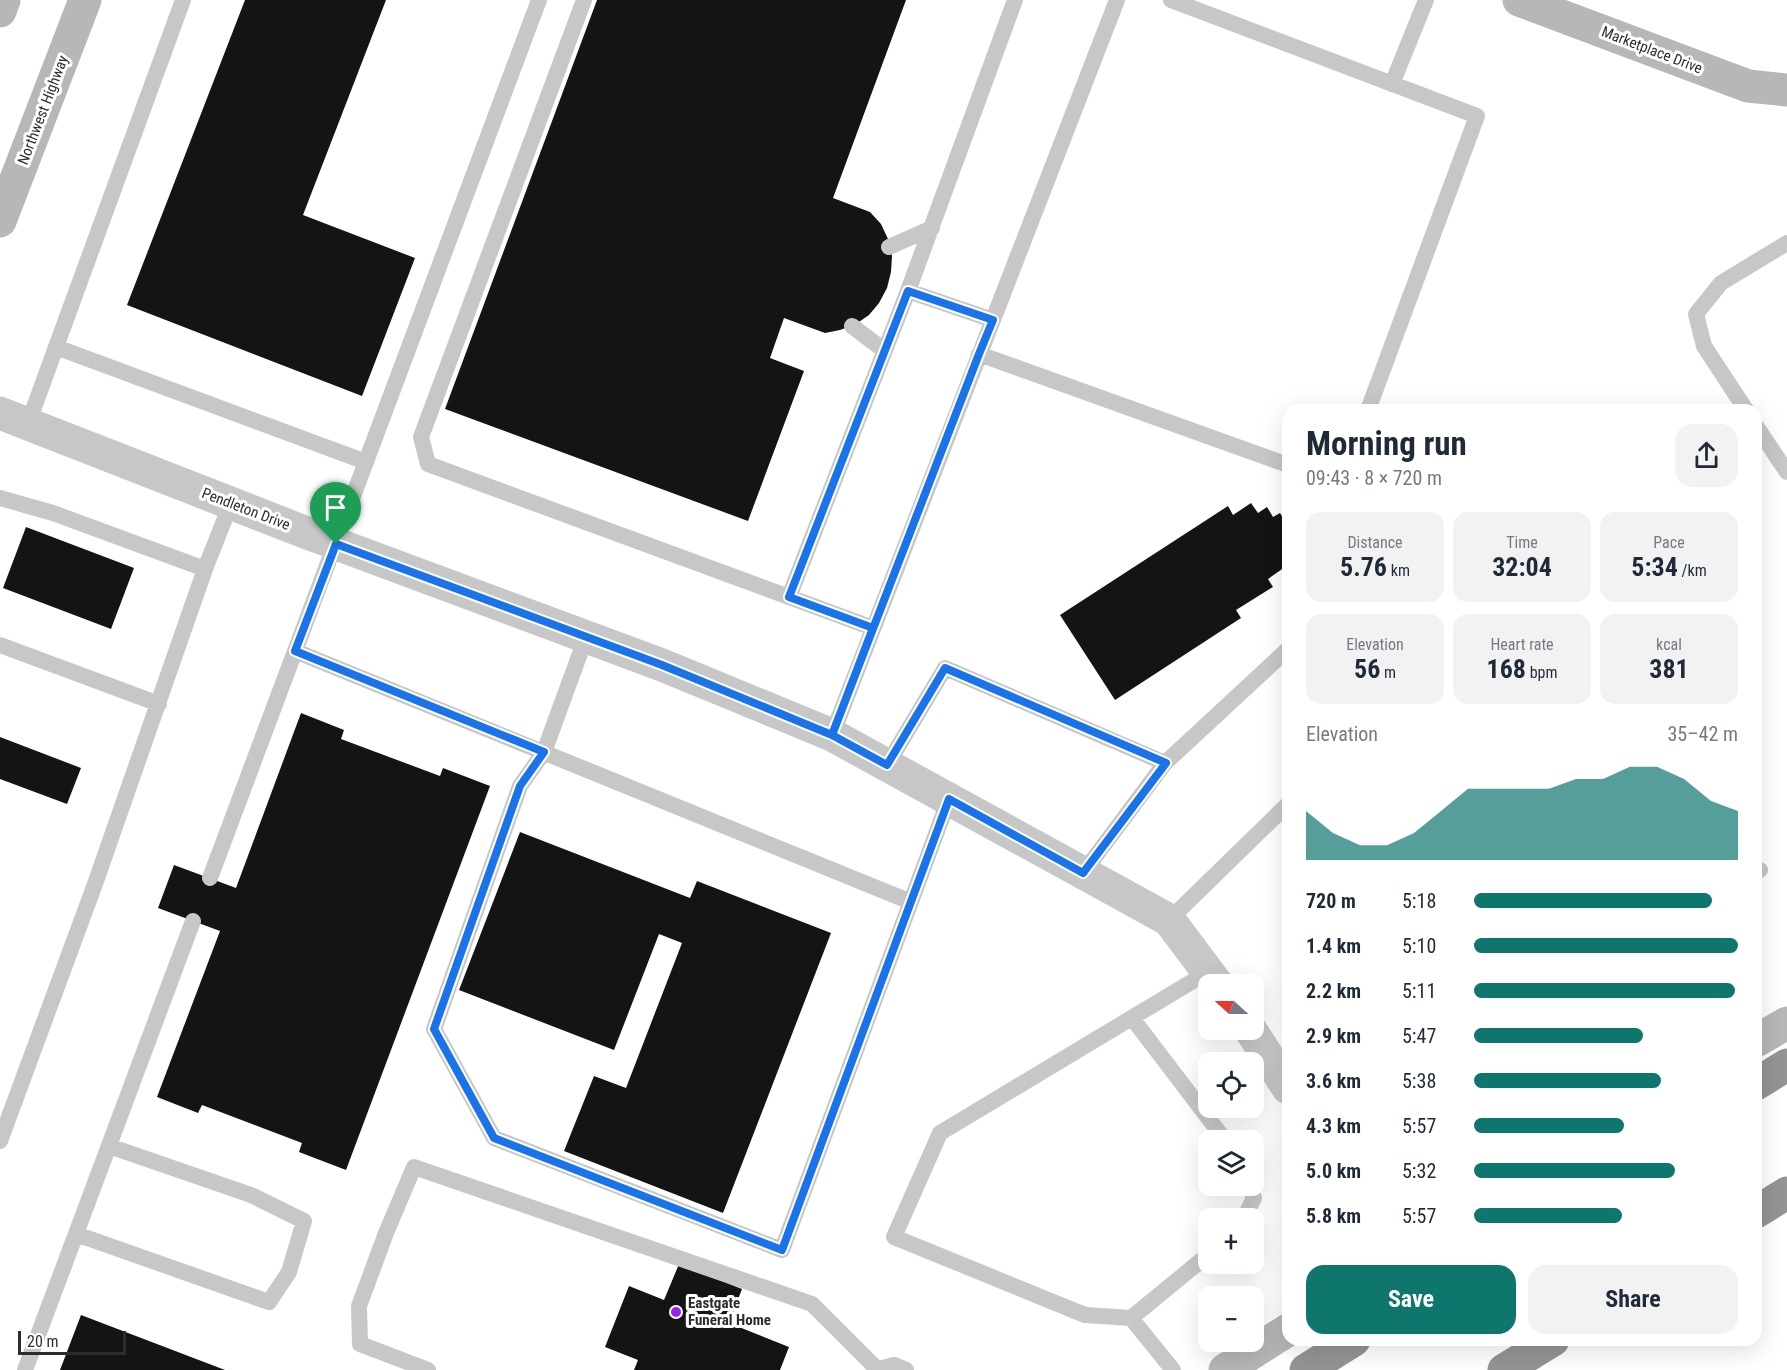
<!DOCTYPE html>
<html lang="en">
<head>
<meta charset="utf-8">
<style>
  :root { --surface:#fff; --page:#f2f2f3; --text:#1f2937; --muted:#747a83; --accent:#0f766e }
  body { margin:0; font-family:"Roboto Condensed",sans-serif; background:var(--page); color:var(--text); height:100vh; display:flex; flex-direction:column; font-size:22px; white-space:nowrap }
  * { box-sizing:border-box; margin:0 }
  p { font-size:20px; color:var(--muted) }
  .icon { flex:none; width:33px; height:33px; fill:none; stroke:currentColor; stroke-width:2; stroke-linecap:round; stroke-linejoin:round }
  .map { position:relative; flex:1; overflow:hidden }
  .panel { position:absolute; left:1282px; top:404px; width:480px; height:942px; display:flex; flex-direction:column; background:var(--surface); border-radius:18px; box-shadow:0 6px 24px #0002 }
  .panel>* { flex:none }
  .needle { width:39px; rotate:291deg }
  .tools { position:absolute; left:1198px; top:974px; display:grid; gap:12px }
  .tools a { display:grid; place-items:center; width:66px; height:66px; border-radius:12px; background:var(--surface); box-shadow:0 6px 24px #0002; font-size:30px }
  .scale { position:absolute; left:18px; bottom:15px; width:108px; box-sizing:border-box; padding-left:6px; border:3px solid #2d2d2d; border-top:0; font-size:16px; line-height:21px; white-space:nowrap; color:#2d2d2d; -webkit-text-stroke:4px #fff; paint-order:stroke }
  .pin { position:absolute; display:grid; place-items:center; width:51px; height:51px; color:#fff; margin:-62px -26px; border-radius:50% 50% 50% 0; rotate:-45deg; box-shadow:0 0 6px #0007 }
  .pin .icon { rotate:45deg }
  .round { display:grid; place-items:center; flex:none; width:63px; height:63px; border-radius:18px; background:var(--page) }
  .overview { display:flex; align-items:center; justify-content:space-between; height:102px; padding:0 24px }
  h1 { font-size:33px; font-weight:700; line-height:45px }
  .figures { display:grid; grid-template-columns:repeat(3,1fr); gap:9px; height:102px; padding:6px 24px }
  .figures div { display:grid; align-content:center; border-radius:15px; background:var(--page); text-align:center }
  .figures b { font-size:26px; font-weight:700 }
  .figures small { font-size:16px; font-weight:400 }
  .figures p { font-size:16px }
  .chart { height:168px; padding:12px 24px }
  .chart p { display:flex; justify-content:space-between }
  .chart svg { width:100%; height:108px; margin-top:6px; fill:var(--accent); opacity:.7 }
  .action { display:flex; gap:12px; margin-top:auto; padding:12px 24px }
  .action a { flex:1; height:69px; border-radius:18px; background:var(--accent); color:#fff; font-size:24px; font-weight:700; line-height:69px; text-align:center }
  .action a+a { background:var(--page); color:var(--text) }
  ul { padding:0 24px; list-style:none; font-size:20px }
  li { display:grid; grid-template-columns:96px 72px 1fr; align-items:center; height:45px }
  li i { height:15px; border-radius:8px; background:var(--accent) }
  .map>svg:first-child { display:block }
  .building { fill:#141414 }
  .lines { fill:none; stroke-linecap:round; stroke-linejoin:round }
  .lane { stroke:#c7c7c7; stroke-width:16 }
  .street { stroke:#c7c7c7; stroke-width:33 }
  .secondary { stroke:#b7b7b7; stroke-width:33 }
  .highway { stroke:#949494; stroke-width:33 }
  .route-casing { stroke:#fff; stroke-width:12 }
  .route { stroke:#1a73e8; stroke-width:8 }
  .poi-dot { fill:#9923ef; stroke:#fff; stroke-width:2 }
  .labels { text-anchor:middle; dominant-baseline:central; stroke-width:6; stroke-linejoin:round; paint-order:stroke }
  .street-label { font-size:15px; fill:#2d2d2d; stroke:#fff }
  .poi-label { font-size:15px; font-weight:bold; fill:#2d2d2d; stroke:#fff; text-anchor:start }
</style>
</head>
<body>
<div class="map">
<svg width="1787" height="1370" viewBox="0 0 1787 1370">
  <rect width="100%" height="100%" fill="#fff"/>
  <path class="building" d="M245 0H386L303 215 415 258 362 396 127 305Z
    M597 0H906L833 198 870 212 881 224 888 239 892 256 891 272 887 288 879 303 869 315 856 324 840 330 825 333 784 318 770 358 804 371 748 521 445 409Z
    M1251 503 1258 513 1267 507 1273 517 1280 513 1288 526V565L1268 579 1273 587 1236 610 1241 618 1115 700 1060 615 1228 506 1233 515Z
    M26 527 134 568 111 629 3 588Z
    M301 713 344 730 341 739 440 776 443 768 490 786 346 1170 299 1152 302 1143 202 1105 198 1113 157 1097 220 931 158 908 174 865 236 888Z
    M0 737 81 768 67 804 0 779Z
    M520 832 690 898 697 881 831 933 723 1213 564 1151 594 1076 626 1088 682 943 659 934 614 1050 459 990Z
    M679 1264 742 1289 729 1323 789 1347 780 1370H634L638 1360 605 1347 629 1286 664 1300Z
    M81 1315 225 1370H60Z"/>
  <g class="lines">
    <path class="lane" d="M183 0 56 347 366 462
      M584 0 421 437 428 464 873 628
      M1171 0 1477 116 1368 410
      M1392 84 1426 0
      M889 247 932 228
      M908 291 993 320
      M852 326 885 351
      M979 354 1288 465
      M1746 410 1704 346 1696 314 1721 283 1787 243
      M28 424 56 347
      M1756 426 1787 472
      M0 498 53 513 205 569
      M789 597 908 291 1015 0
      M586 637 544 752 520 786 434 1029 494 1138 782 1250 949 799
      M0 645 159 704
      M295 651 911 902
      M832 735 1117 0
      M887 765 945 668 1165 763
      M1756 872 1760 870
      M1083 873 1165 763 1288 649
      M210 878 539 0
      M1169 920 1288 804
      M1132 1018 1225 1140
      M0 1141 95 884 205 569 231 503
      M1244 1218 1254 1198 1249 1185
      M76 1234 269 1302 289 1272 304 1221 251 1195 109 1146
      M1131 1318 1209 1254
      M25 1370 193 921
      M428 1370 360 1344 359 1306 386 1233 414 1167 812 1304 877 1369
      M876 1370 894 1365 906 1370
      M1173 1370 1131 1318 1085 1315 894 1237 940 1133 1208 972"/>
    <path class="street" d="M0 413 307 533 662 665 832 735 1169 920 1217 984
      M1250 1029 1288 1088"/>
    <path class="secondary" d="M1519 0 1748 86 1787 90
      M0 11 4 0
      M0 221 85 0
      M1756 1041 1787 1023
      M1225 1370 1288 1330"/>
    <path class="highway" d="M1756 1084 1787 1065
      M1756 1212 1787 1193
      M1306 1370 1354 1340
      M1504 1370 1553 1340"/>
  </g>
  <g class="lines">
    <defs>
      <path id="route" d="M336 544 295 651 544 752 520 786 434 1029 494 1138 782 1250 949 799 1083 873 1166 763 945 668 887 765 832 735 979 354 993 320 908 291 789 597 873 628 832 735 662 665 336 544"/>
    </defs>
    <use href="#route" class="route-casing"/>
    <use href="#route" class="route"/>
  </g>
  <circle class="poi-dot" cx="676" cy="1312" r="6"/>
  <g class="labels">
    <g class="street-label">
      <text transform="translate(1652 50) rotate(21)">Marketplace Drive</text>
      <text transform="translate(43 110) rotate(-69)">Northwest Highway</text>
      <text transform="translate(246 509) rotate(21)">Pendleton Drive</text>
    </g>
    <g class="poi-label">
      <text x="688" y="1303">Eastgate<tspan x="688" dy="17">Funeral Home</tspan></text>
    </g>
  </g>
</svg>
<div class="tools">
<a><svg class="needle" viewBox="-14 -14 28 28"><path d="M0-13l5 13h-10z" fill="#e53935"/><path d="M0 13l5-13h-10z" fill="#747a83"/></svg></a>
<a><svg class="icon" aria-label="locate" viewBox="0 0 24 24"><circle cx="12" cy="12" r="6"/><path d="M12 2v4M12 18v4M2 12h4M18 12h4"/></svg></a>
<a><svg class="icon" aria-label="layers" viewBox="0 0 24 24"><path d="M12 4l9 5-9 5-9-5zM3 14l9 5 9-5"/></svg></a>
<a>+</a>
<a>−</a>
</div>
<div class="scale">20 m</div>
<div class="pin" style="left:336px;top:544px;background:#1e9e55"><svg class="icon" aria-label="arrive" viewBox="0 0 24 24"><path d="M6 21V4h12l-3 4 3 4H6"/></svg></div>
<section class="panel">
<div class="overview"><div><h1>Morning run</h1><p>09:43 · 8 × 720 m</p></div><a class="round"><svg class="icon" aria-label="share" viewBox="0 0 24 24"><path d="M12 15V3M7 8l5-5 5 5M5 13v7h14v-7"/></svg></a></div>
<div class="figures">
<div><p>Distance</p><b>5.76<small> km</small></b></div>
<div><p>Time</p><b>32:04</b></div>
<div><p>Pace</p><b>5:34<small> /km</small></b></div>
</div>
<div class="figures">
<div><p>Elevation</p><b>56<small> m</small></b></div>
<div><p>Heart rate</p><b>168<small> bpm</small></b></div>
<div><p>kcal</p><b>381</b></div>
</div>
<div class="chart"><p><span>Elevation</span>35–42 m</p>
<svg viewBox="0 0 160 44" preserveAspectRatio="none"><path d="M0 44V24L10 33L20 38L30 38L40 33L50 24L60 15L70 15L80 15L90 15L100 11L110 11L120 6L130 6L140 11L150 20L160 24V44z"/></svg>
</div>
<ul>
<li><b>720 m</b>5:18<i style="width:90%"></i></li>
<li><b>1.4 km</b>5:10<i style="width:100%"></i></li>
<li><b>2.2 km</b>5:11<i style="width:99%"></i></li>
<li><b>2.9 km</b>5:47<i style="width:64%"></i></li>
<li><b>3.6 km</b>5:38<i style="width:71%"></i></li>
<li><b>4.3 km</b>5:57<i style="width:57%"></i></li>
<li><b>5.0 km</b>5:32<i style="width:76%"></i></li>
<li><b>5.8 km</b>5:57<i style="width:56%"></i></li>
</ul>
<div class="action"><a>Save</a><a>Share</a></div>
</section>
</div>
</body>
</html>
